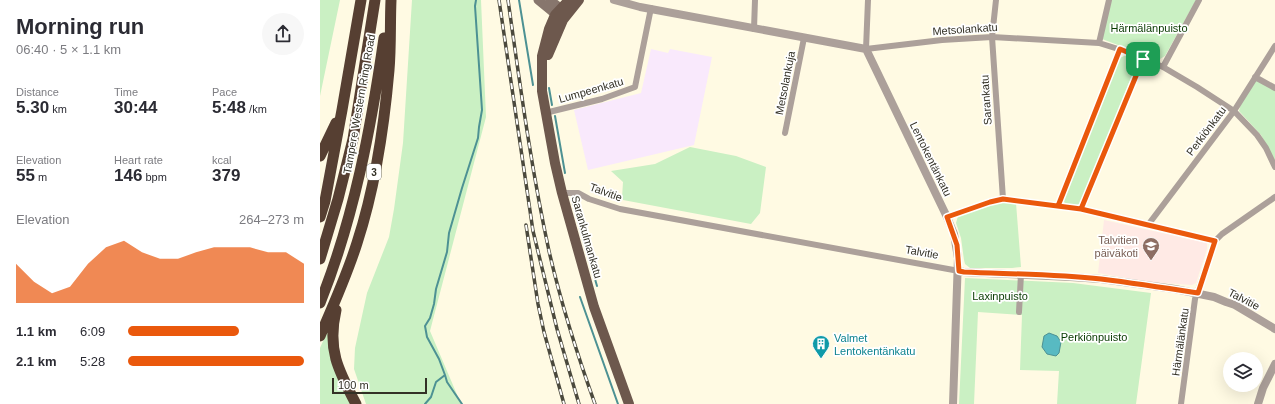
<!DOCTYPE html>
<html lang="en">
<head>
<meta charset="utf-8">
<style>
  :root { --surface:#fff; --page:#f7f7f7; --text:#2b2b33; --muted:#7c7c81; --accent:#ea580c }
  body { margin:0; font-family:Helvetica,sans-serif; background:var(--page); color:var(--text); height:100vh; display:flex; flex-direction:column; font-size:15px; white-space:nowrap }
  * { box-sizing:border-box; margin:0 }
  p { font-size:13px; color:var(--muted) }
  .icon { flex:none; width:22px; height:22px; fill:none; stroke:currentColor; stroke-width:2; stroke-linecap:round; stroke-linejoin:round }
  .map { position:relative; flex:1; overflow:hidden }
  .drawer { display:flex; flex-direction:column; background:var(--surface); width:320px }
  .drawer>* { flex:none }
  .tools { position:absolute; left:903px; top:352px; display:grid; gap:8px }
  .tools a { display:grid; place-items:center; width:40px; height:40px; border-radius:50%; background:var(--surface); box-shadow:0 4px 16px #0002; font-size:20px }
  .scale { position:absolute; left:12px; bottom:10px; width:95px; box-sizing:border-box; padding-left:4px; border:2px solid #333126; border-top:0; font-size:11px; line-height:14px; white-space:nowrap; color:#333126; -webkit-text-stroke:3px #fff; paint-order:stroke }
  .pin { position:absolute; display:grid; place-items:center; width:34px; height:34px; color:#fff; margin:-17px; border-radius:8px; box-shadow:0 2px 6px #0006 }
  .round { display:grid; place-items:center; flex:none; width:42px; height:42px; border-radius:21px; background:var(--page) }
  .head { display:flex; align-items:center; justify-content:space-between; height:68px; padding:0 16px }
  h1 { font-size:22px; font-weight:800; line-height:30px }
  .metrics { display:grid; grid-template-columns:repeat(3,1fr); gap:6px; height:68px; padding:4px 16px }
  .metrics div { display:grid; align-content:center }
  .metrics b { font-size:17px; font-weight:800 }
  .metrics small { font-size:11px; font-weight:400 }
  .metrics p { font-size:11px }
  .chart { height:112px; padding:8px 16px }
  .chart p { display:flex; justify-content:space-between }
  .chart svg { width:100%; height:72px; margin-top:4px; fill:var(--accent); opacity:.7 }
  ul { padding:0 16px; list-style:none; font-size:13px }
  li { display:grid; grid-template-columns:64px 48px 1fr; align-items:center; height:30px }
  li i { height:10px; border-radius:5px; background:var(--accent) }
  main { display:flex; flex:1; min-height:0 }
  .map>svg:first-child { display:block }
  .commercial { fill:#f9e9fc }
  .education { fill:#ffeae5 }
  .green { fill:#caf0c3 }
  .water { fill:#58bac2; stroke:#4d9193 }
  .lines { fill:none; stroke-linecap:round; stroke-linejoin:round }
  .stream { stroke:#4d9193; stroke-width:2 }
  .minor { stroke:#aca09a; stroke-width:6 }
  .tertiary { stroke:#aca09a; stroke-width:8 }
  .secondary { stroke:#87766d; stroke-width:9 }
  .primary { stroke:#6d584d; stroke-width:10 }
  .motorway { stroke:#563f32; stroke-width:11 }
  .rail-casing { stroke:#4b493d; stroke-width:3.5 }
  .rail { stroke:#fff; stroke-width:2; stroke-dasharray:6; stroke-linecap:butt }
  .route-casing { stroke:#fff; stroke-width:8 }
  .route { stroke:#ea580c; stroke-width:5 }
  .labels { text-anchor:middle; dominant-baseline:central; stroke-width:3.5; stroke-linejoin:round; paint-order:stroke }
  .shield { fill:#fff; stroke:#706f67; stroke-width:1 }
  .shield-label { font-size:10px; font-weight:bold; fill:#333126 }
  .park-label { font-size:11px; fill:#083a01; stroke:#fff }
  .street-label { font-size:11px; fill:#333126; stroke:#fff }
  .education-label { font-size:11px; fill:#785e54; stroke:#fff; text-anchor:end }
  .culture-label { font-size:11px; fill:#0d838f; stroke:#fff; text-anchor:start }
</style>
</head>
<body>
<main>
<section class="drawer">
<div class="head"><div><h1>Morning run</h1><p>06:40 · 5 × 1.1 km</p></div><a class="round"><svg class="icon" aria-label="share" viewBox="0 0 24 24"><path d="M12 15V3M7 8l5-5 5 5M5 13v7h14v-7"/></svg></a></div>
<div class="metrics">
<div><p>Distance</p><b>5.30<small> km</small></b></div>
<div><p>Time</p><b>30:44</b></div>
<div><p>Pace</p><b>5:48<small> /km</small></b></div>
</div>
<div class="metrics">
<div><p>Elevation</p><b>55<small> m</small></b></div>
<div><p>Heart rate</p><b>146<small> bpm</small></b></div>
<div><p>kcal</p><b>379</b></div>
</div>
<div class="chart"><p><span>Elevation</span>264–273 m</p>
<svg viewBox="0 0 160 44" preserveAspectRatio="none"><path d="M0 44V20L10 31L20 38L30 34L40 20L50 10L60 6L70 13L80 17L90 17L100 13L110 10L120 10L130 10L140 13L150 13L160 20V44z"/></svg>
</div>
<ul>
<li><b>1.1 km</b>6:09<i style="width:63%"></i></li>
<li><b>2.1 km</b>5:28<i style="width:100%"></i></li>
</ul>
</section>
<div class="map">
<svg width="955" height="404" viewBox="0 0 955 404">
  <rect width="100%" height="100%" fill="#fffae3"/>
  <path class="commercial" d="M331 49 348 53 350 49 392 57 374 145 268 170 254 110 321 93Z"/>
  <path class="education" d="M784 220 887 243V249L876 283 872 285 829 282 778 273Z"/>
  <path class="green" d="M0 0H20L0 96Z
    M92 0H161L166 117 110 331 141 404H46L34 369 35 348 47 293 69 237 74 209 83 143Z
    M791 0H876L845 56 840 59H835L782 39Z
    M806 55 815 59 817 63 761 203 757 205 745 204 743 198 800 58Z
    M937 79 955 89V161L941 135 919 111 921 103Z
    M370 147 416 156 446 167 440 213 431 224 303 200 302 198 303 182 291 171 335 164Z
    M682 203H696L701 267 692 268H650L645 264 644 260 641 238 636 223 638 216 669 205Z
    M645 278 753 283 831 293 816 404H737L739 371 700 370 702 315 658 312 654 404H639Z
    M8 330 32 404H0V348Z"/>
  <path class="water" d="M729 333 737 336 741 342 739 353 736 356 727 354 722 347 724 336Z"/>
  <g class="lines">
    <path class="stream" d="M199 0 213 85
      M229 88 232 105
      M235 116 245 173
      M253 203 277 286
      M260 297 298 404
      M125 375 127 382 142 404
      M105 404 111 397 116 382 125 375 119 359 107 337 105 326 110 318 114 304 116 289 127 252 129 233 142 188 158 138 159 127 162 110 155 6 156 0"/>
    <path class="minor" d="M548 0 546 49 622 40 672 37 779 43 811 53 843 67 877 87 914 111 937 135 946 148 955 167
      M676 0 672 37 683 199
      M434 29 435 0
      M779 43 789 0
      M843 67 879 0
      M935 77 955 88
      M225 113 282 99 315 87 331 8
      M465 133 484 38
      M242 193H258L269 199 300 209 639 271
      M738 206 800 49
      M761 209 823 59
      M627 217 670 202 683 199 761 209 895 241
      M828 225 914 111 955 46
      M699 312 701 274
      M861 404 875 299 895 241 902 234 955 197"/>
    <path class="tertiary" d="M294 0 320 7 546 49 627 217 634 234 638 258 633 404
      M639 271 643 272 750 277 781 279 855 289 894 297 906 302 915 305 955 329
      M938 404 943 388 955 364"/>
    <path class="secondary" d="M218 0 240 18
      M230 0 247 13"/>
    <path class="primary" d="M249 0 235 15 229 29 222 56V91L235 163 242 193 274 307 309 404
      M228 55 243 20 259 0"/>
    <path class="motorway" d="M0 156 16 123
      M0 217 5 201 22 110 41 0
      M0 259 18 199 33 139 55 0
      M0 303C34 218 51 128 64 38
      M16 310C7 349 18 370 36 404
      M0 336C13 306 27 275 37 243 55 188 64 128 69 70 71 47 70 23 71 0"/>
    <defs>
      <path id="rail" d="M179 0 213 231 237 329 259 404
        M188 0C200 84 211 168 229 251 241 303 257 354 275 404
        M206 225 218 304 224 332 244 404"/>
    </defs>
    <use href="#rail" class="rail-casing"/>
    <use href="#rail" class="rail"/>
  </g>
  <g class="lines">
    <defs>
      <path id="route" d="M823 59 761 209 683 199 670 202 627 217 637 245 639 271 644 272C689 274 735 274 781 279 813 283 846 288 878 293L895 241 761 209 738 206 800 49 823 59"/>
    </defs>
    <use href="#route" class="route-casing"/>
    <use href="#route" class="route"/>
  </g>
  <defs>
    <symbol id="school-pin" viewBox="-11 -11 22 30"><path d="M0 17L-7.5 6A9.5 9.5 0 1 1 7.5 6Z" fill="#8d6e63" stroke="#fff"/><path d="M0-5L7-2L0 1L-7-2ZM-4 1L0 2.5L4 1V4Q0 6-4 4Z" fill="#fff"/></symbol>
    <symbol id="building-pin" viewBox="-11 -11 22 30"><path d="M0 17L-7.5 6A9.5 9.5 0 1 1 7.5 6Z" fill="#0f9aa8" stroke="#fff"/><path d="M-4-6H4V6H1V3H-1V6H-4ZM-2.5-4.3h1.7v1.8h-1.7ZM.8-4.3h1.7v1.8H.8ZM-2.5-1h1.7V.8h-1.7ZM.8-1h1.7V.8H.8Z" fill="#fff"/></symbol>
  </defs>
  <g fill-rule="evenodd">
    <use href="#school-pin" x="821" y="236" width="20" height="27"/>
    <use href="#building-pin" x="491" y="334" width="20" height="27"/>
  </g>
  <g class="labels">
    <rect class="shield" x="47" y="164" width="14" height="16" rx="3"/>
    <g class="shield-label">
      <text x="54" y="172">3</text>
    </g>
    <g class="park-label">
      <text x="829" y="28">Härmälänpuisto</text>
      <text x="680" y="296">Laxinpuisto</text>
      <text x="774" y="337">Perkiönpuisto</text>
    </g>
    <g class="street-label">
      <text transform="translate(645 29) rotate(-4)">Metsolankatu</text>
      <text transform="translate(465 83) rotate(-79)">Metsolankuja</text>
      <text transform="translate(271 90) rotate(-16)">Lumpeenkatu</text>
      <text transform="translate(666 100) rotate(-94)">Sarankatu</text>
      <text transform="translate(39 104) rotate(-80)">Tampere Western Ring Road</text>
      <text transform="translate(886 131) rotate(-53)">Perkiönkatu</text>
      <text transform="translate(611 159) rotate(64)">Lentokentänkatu</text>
      <text transform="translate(286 192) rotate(20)">Talvitie</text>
      <text transform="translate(267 237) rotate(74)">Sarankulmankatu</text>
      <text transform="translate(602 252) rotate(10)">Talvitie</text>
      <text transform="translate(924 299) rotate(27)">Talvitie</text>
      <text transform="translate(860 342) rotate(-82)">Härmälänkatu</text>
    </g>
    <g class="education-label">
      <text x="818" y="240">Talvitien<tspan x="818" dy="13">päiväkoti</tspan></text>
    </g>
    <g class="culture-label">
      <text x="514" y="338">Valmet<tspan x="514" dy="13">Lentokentänkatu</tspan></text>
    </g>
  </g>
</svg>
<div class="tools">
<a><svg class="icon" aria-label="layers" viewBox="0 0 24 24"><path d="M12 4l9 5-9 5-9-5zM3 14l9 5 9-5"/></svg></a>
</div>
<div class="scale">100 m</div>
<div class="pin" style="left:823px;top:59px;background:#1e9e55"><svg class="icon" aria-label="arrive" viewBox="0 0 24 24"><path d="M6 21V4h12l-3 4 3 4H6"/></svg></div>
</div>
</main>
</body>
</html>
